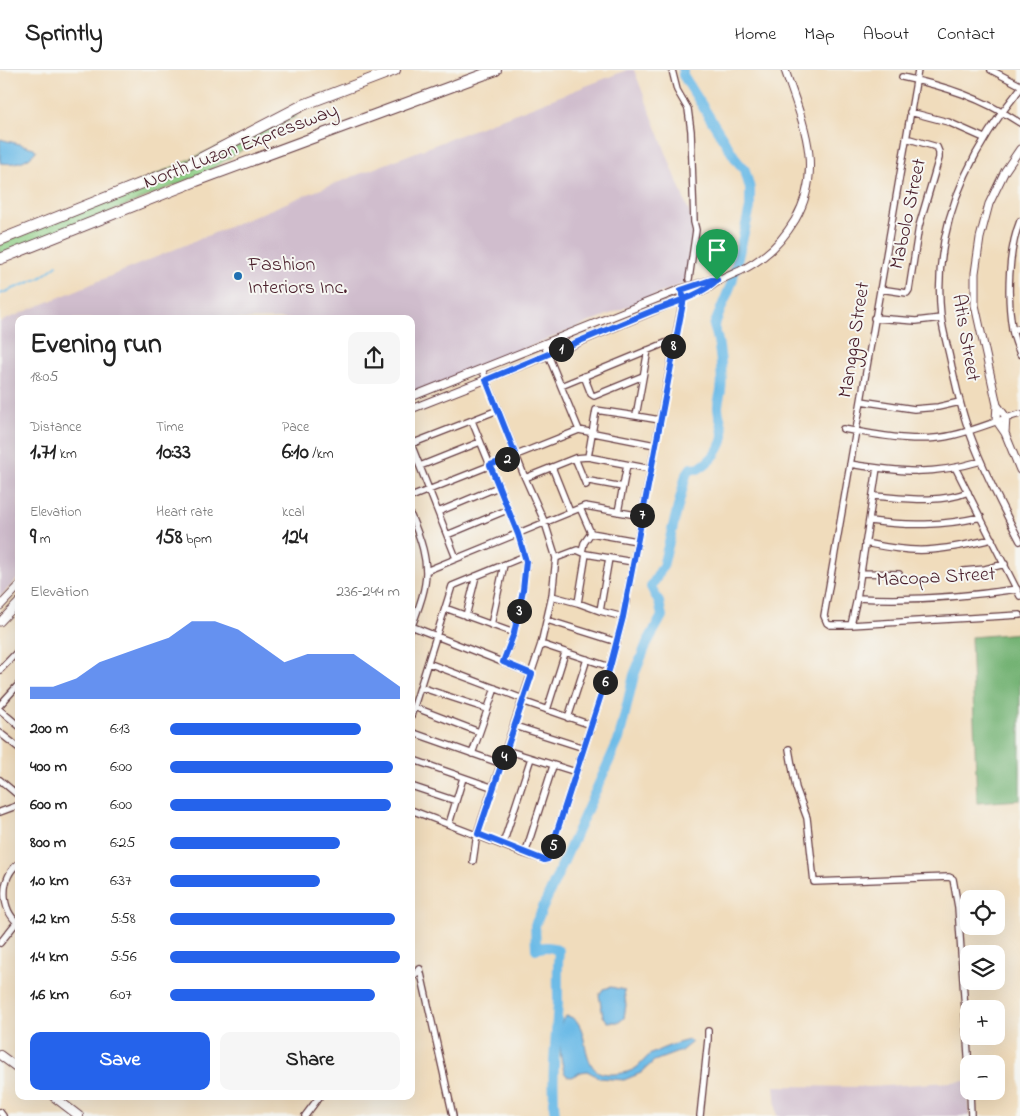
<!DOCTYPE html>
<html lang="en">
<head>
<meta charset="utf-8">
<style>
  :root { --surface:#fff; --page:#f6f6f6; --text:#222; --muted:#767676; --line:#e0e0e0; --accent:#2563eb }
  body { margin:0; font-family:"Indie Flower",sans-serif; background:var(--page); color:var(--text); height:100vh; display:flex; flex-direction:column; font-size:19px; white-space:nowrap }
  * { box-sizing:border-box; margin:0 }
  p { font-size:16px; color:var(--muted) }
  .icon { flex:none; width:28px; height:28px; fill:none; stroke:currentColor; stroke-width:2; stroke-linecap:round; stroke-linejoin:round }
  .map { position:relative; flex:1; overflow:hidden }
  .details { position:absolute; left:15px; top:245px; width:400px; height:785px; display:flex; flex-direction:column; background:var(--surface); border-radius:10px; box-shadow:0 5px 20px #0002 }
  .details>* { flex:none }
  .fabs { position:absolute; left:960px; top:820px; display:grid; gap:10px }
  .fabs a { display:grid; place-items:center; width:45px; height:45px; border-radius:10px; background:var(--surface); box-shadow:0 5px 20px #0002; font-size:25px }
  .pin { position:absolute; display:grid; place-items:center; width:42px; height:42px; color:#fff; margin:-51px -21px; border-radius:50% 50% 50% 0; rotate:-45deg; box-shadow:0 0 5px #0007 }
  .pin .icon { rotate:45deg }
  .km { position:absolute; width:25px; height:25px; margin:-12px; border-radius:50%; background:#222; color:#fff; font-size:14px; line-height:25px; text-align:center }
  .round { display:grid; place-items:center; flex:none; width:52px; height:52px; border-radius:10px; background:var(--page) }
  .overview { display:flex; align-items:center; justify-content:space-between; height:85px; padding:0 15px }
  h1 { font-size:28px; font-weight:700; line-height:38px }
  .metrics { display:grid; grid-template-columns:repeat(3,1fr); gap:8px; height:85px; padding:5px 15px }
  .metrics div { display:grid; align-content:center }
  .metrics b { font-size:21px; font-weight:700 }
  .metrics small { font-size:14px; font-weight:400 }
  .metrics p { font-size:14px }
  .chart { height:140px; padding:10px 15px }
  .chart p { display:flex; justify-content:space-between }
  .chart svg { width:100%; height:90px; margin-top:5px; fill:var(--accent); opacity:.7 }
  .cta { display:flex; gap:10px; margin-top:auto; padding:10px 15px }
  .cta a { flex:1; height:58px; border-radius:10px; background:var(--accent); color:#fff; font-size:20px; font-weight:700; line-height:58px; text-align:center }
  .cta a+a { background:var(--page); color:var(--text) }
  ul { padding:0 15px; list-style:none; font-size:16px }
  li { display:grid; grid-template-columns:80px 60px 1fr; align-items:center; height:38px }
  li i { height:12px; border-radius:6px; background:var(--accent) }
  header { display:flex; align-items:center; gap:30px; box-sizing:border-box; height:70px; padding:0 25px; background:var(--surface); border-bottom:1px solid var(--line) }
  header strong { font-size:24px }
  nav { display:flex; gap:28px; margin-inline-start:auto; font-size:18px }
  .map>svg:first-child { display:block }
  .industrial { fill:#d0bdcd }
  .green { fill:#8fcf86; stroke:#6c7758 }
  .forest { fill:#73b273; stroke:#5e684f }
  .water { fill:#6dbbe7; stroke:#5c6d89 }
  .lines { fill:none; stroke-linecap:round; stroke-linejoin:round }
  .stream { stroke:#6dbbe7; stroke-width:2 }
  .river { stroke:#6dbbe7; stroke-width:10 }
  .minor-casing { stroke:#633b41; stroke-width:8 }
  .tertiary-casing { stroke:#633b41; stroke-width:9 }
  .secondary-casing { stroke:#633b41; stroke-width:10 }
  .motorway-casing { stroke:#633b41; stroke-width:12 }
  .minor { stroke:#fff; stroke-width:5.5 }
  .tertiary { stroke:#fff; stroke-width:7 }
  .secondary { stroke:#fff; stroke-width:8 }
  .motorway { stroke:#fff; stroke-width:10 }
  .route-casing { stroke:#fff; stroke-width:10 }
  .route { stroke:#2563eb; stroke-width:6 }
  .poi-dot { fill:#1f6fb2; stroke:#f6f6f2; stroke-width:2 }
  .labels { text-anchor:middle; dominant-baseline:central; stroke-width:4; stroke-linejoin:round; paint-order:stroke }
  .street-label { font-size:20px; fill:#4a1f2b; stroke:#f6f6f2 }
  .poi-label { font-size:20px; fill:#4a1f2b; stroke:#f6f6f2; text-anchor:start }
</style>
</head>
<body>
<header>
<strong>Sprintly</strong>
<nav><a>Home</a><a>Map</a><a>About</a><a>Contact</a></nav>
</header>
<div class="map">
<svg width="1020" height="1046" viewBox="0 0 1020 1046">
  <rect width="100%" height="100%" fill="#f6f6f2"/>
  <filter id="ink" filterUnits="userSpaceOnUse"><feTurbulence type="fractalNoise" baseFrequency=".02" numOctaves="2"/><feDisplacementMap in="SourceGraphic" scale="10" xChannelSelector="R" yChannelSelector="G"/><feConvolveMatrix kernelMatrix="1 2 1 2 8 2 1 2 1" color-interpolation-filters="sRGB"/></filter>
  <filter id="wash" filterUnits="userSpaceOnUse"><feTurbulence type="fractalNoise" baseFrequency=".0096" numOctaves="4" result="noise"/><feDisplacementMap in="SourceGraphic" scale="20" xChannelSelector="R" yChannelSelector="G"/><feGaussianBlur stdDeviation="1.12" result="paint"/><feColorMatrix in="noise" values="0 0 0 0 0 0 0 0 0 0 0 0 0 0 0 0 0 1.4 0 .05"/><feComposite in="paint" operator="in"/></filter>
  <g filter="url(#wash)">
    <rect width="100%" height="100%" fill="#f0dcbc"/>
    <path class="industrial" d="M627 0H634L695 157 688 212 411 325V249H19V507L0 527V252L303 126Z
      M967 1011 969 1046H777L774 1016 870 1017Z"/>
    <path class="green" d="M295 42 297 46 205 103 0 187V174Z"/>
    <path class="forest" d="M1020 563V730L977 733 971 567Z"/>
    <path class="water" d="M0 69 34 78 36 81C28 92 13 95 0 93Z
      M611 917 624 920 626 935 624 948 619 952H608L603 946 599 925 603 919Z
      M566 946C591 948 579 992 599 1002 607 1006 628 1004 636 998 642 994 646 986 653 983 664 977 677 973 689 970L692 972 681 981 654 991 641 1003 624 1010 600 1008 587 1001 581 1002 571 1007 567 1006 564 1002C561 989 554 955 566 946Z"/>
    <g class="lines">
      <path class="stream" d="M0 224 40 208 57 195"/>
      <path class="river" d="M555 1046C551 1006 556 970 558 931 558 913 557 898 559 881 550 876 545 876 536 879L535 855 619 669 634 605 647 573 662 546 659 532 651 517 663 496 686 405 691 398 698 399C708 393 718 383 722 371 726 360 718 348 718 337 718 332 720 326 721 321 723 305 720 272 714 256L732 212 750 138V119L745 100 737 91 683 5V0"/>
    </g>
  </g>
  <g filter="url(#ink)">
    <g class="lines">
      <defs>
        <path id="minor" d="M672 0 677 20 688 39 691 61 694 152 696 160 689 209
          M918 0 824 546 827 553 830 555H851L1020 545
          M991 0 1020 15
          M902 7C945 16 982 28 1020 53
          M1020 19C967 84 932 160 941 246 943 263 949 281 952 298 957 319 961 340 969 361 982 398 1001 435 1020 471
          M910 42 948 52 984 68
          M1020 151C1008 181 1007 227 1012 258 1013 267 1017 276 1020 284
          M880 219 907 223 909 220 919 156 939 88V82L937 77 906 68
          M874 248 916 251 941 248
          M1012 260 1020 258
          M544 275 579 360
          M648 280 636 346 660 350
          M584 306 591 324 594 326 643 306
          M561 316 675 269
          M861 331 914 339 938 337 960 332
          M472 351 518 464 526 491 523 520 514 563 503 592
          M843 359C879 365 917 374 954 365 976 360 998 350 1020 344
          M411 374 456 488
          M411 374 498 340
          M588 387 596 340 636 346
          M575 388 586 415
          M850 394C900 402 931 406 981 391
          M420 396 480 372
          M552 397 570 442
          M956 399 1020 526
          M525 408 575 388 588 387 651 399
          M584 410 623 417
          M873 426C903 428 939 434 968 422
          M411 427 579 360 655 375
          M580 438 591 463 637 471
          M438 442 498 417
          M618 442 627 395
          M411 446C420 467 429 490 425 514 423 529 416 544 411 559
          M870 451C909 456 942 456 981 447
          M447 465 507 440
          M865 473C886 477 906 481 927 480 949 479 971 474 992 469
          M582 482 584 473 591 463
          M556 488 577 480 586 484 633 492
          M609 488 600 541 623 547
          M426 501 585 436 642 446
          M964 501 985 499 1005 494
          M861 503 899 504
          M552 526 578 533 586 484
          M857 528C911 531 964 527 1017 519
          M578 533 600 541
          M445 538 514 563
          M466 546 476 506
          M547 550 617 572
          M491 555 504 495
          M851 555 857 528 877 398
          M411 556 532 604
          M541 574 610 597
          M428 593 523 629
          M0 600 19 580
          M420 617 487 639
          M522 631 591 655
          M0 635 19 614
          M414 637 479 662
          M0 640 19 656
          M547 640 565 583
          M411 646 452 516 525 486
          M568 648 587 589
          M515 656 584 678
          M411 662 502 694
          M0 663 19 678
          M789 679 796 718 807 748 814 812 949 807 953 809 958 837 969 999
          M506 680 576 702
          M472 684 495 618
          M411 689 494 718
          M0 710 19 726
          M411 716 456 731
          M411 740 525 784 544 790 548 789 610 597 623 547 682 234 683 228 681 219
          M0 742 19 735
          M449 754 463 708
          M503 774 531 688
          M525 784 553 696
          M473 791 477 764 541 574 552 526 556 488 545 453 525 408 482 299
          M19 793C0 807 0 839 19 854
          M0 873 16 853
          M420 899 453 1046
          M411 909 420 899
          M970 1021 971 1046
          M0 1042 3 1046
          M305 1046 320 1026
          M700 1046 708 969V961"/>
        <path id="tertiary" d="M1020 79 1005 101 989 134 980 168 975 203V235L997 335 996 350 1005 363 1020 400
          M411 327 681 219 711 210H717
          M997 335 1006 347 1005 363
          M411 339 548 285 710 217C719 209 729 206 740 201 748 197 758 191 765 185 777 176 787 163 795 150 825 98 802 51 785 0
          M0 536 19 516
          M0 552 19 532"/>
        <path id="secondary" d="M0 985 19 999
          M53 1026 79 1046"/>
        <path id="motorway" d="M0 170 190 94 303 35 395 0
          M0 189 196 111 496 0"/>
      </defs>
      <use href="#minor" class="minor-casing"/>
      <use href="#tertiary" class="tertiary-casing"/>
      <use href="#secondary" class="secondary-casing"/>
      <use href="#motorway" class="motorway-casing"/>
      <use href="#minor" class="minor"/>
      <use href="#tertiary" class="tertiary"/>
      <use href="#secondary" class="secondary"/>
      <use href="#motorway" class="motorway"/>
    </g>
  </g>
  <g class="lines" filter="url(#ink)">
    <defs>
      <path id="route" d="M717 210C702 225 673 233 652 241 597 264 542 287 486 310L516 386 490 395 518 464 526 491 523 520 514 563 503 592 532 604 478 764 544 790 548 789 610 597 623 547 684 228 681 220 711 210H717"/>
    </defs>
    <use href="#route" class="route-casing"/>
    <use href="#route" class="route"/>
  </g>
  <circle class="poi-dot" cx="238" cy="206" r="5"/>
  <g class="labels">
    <g class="street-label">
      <text transform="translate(241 77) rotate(-21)">North Luzon Expressway</text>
      <text transform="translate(909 144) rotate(-78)">Mabolo Street</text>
      <text transform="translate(965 268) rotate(80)">Atis Street</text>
      <text transform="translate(855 270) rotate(-81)">Mangga Street</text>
      <text transform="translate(936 508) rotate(-3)">Macopa Street</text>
    </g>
    <g class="poi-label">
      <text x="248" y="195">Fashion<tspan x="248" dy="23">Interiors Inc.</tspan></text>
    </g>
  </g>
</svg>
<div class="fabs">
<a><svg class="icon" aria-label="locate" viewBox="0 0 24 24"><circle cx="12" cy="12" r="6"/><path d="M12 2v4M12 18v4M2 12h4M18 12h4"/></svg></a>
<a><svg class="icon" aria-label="layers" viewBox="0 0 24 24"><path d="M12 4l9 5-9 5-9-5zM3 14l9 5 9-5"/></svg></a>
<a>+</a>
<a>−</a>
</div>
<div class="pin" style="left:717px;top:210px;background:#1e9e55"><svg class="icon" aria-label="arrive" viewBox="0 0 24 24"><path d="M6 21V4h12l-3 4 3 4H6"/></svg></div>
<b class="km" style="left:561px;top:279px">1</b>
<b class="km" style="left:507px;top:389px">2</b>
<b class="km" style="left:519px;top:541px">3</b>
<b class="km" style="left:504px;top:687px">4</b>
<b class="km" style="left:553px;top:776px">5</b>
<b class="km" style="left:605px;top:612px">6</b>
<b class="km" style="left:642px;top:445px">7</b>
<b class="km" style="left:673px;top:276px">8</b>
<section class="details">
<div class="overview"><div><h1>Evening run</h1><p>18:05</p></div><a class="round"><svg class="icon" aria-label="share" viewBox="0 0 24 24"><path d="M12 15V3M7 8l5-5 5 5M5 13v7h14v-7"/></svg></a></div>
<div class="metrics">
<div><p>Distance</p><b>1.71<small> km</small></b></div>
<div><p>Time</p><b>10:33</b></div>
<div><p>Pace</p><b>6:10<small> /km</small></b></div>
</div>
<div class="metrics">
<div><p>Elevation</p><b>9<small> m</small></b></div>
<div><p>Heart rate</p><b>158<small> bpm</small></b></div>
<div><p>kcal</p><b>124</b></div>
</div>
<div class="chart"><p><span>Elevation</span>236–244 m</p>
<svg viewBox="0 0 160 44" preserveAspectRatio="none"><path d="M0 44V38L10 38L20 34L30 26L40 22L50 18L60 14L70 6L80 6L90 10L100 18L110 26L120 22L130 22L140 22L150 30L160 38V44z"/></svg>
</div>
<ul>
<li><b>200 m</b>6:13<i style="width:83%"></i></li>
<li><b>400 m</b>6:00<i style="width:97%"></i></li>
<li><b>600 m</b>6:00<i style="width:96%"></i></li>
<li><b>800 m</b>6:25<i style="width:74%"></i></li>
<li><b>1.0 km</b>6:37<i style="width:65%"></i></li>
<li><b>1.2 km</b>5:58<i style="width:98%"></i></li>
<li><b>1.4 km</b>5:56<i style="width:100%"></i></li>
<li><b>1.6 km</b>6:07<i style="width:89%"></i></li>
</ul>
<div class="cta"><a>Save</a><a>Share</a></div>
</section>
</div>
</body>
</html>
